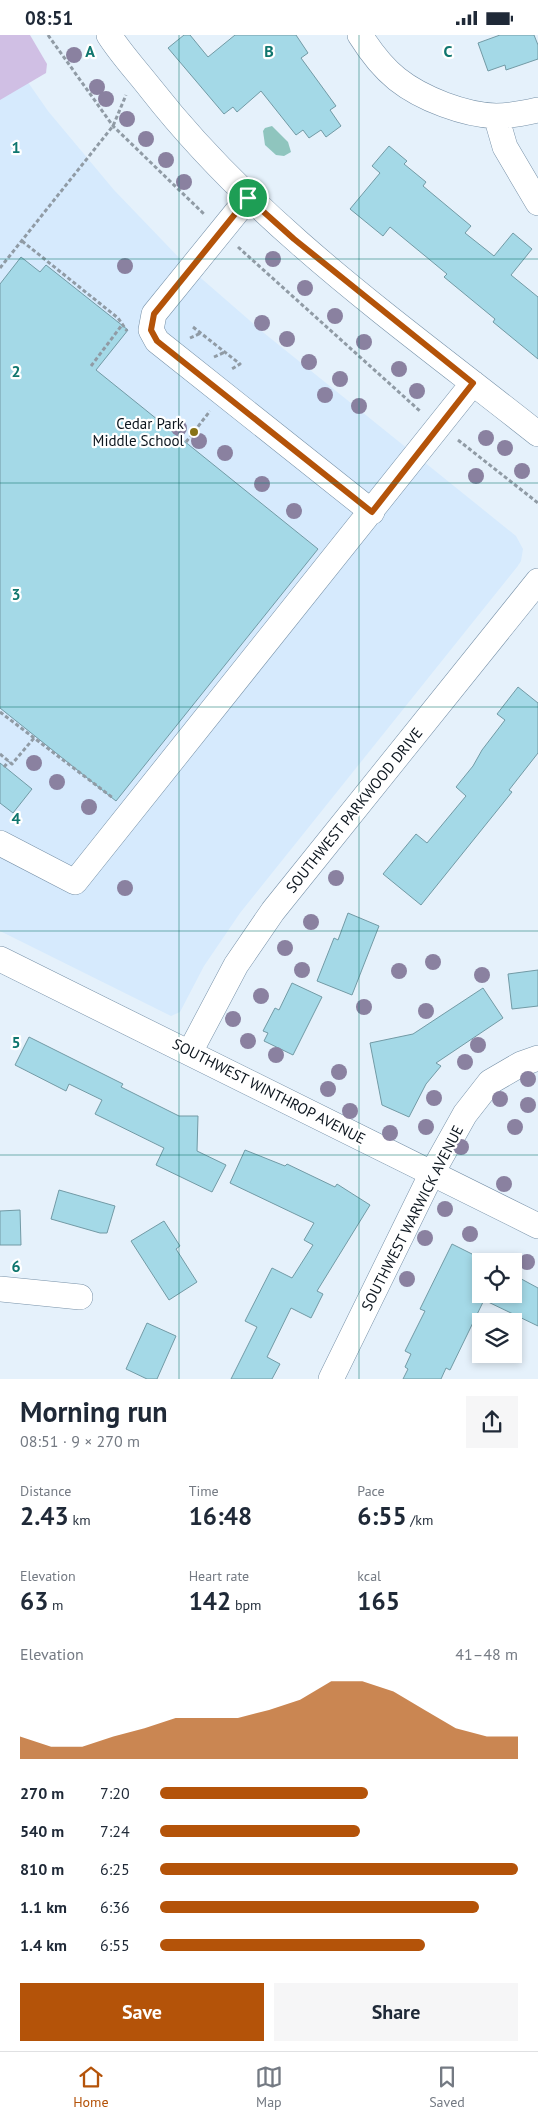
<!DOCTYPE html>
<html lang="en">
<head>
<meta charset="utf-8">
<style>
  :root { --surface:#fff; --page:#f6f6f7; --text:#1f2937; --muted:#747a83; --line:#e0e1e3; --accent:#b45309 }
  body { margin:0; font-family:"PT Sans",sans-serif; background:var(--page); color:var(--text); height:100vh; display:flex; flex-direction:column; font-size:19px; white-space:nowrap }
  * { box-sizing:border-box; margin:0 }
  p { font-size:16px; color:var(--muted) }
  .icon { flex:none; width:28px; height:28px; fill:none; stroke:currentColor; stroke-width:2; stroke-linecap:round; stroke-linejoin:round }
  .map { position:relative; height:1344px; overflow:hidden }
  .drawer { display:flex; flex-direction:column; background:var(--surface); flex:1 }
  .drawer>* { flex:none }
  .controls { position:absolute; left:472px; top:1218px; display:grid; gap:10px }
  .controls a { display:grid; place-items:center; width:50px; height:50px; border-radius:0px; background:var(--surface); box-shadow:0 2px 8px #0003; font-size:25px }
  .pin { position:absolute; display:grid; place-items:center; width:42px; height:42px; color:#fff; margin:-21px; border:2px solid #fff; border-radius:50%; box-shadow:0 1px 5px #0007 }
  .round { display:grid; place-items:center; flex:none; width:52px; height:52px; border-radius:0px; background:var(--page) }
  .summary { display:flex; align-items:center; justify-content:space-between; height:85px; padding:0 20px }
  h1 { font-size:28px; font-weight:700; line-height:38px }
  .figures { display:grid; grid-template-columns:repeat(3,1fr); gap:8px; height:85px; padding:5px 20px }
  .figures div { display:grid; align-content:center }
  .figures b { font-size:25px; font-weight:700 }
  .figures small { font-size:14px; font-weight:400 }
  .figures p { font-size:14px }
  .chart { height:140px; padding:10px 20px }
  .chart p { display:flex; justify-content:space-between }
  .chart svg { width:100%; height:90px; margin-top:5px; fill:var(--accent); opacity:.7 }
  .action { display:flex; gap:10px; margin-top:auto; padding:10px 20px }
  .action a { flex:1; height:58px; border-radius:0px; background:var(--accent); color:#fff; font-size:20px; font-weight:700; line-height:58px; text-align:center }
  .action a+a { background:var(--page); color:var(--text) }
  ul { padding:0 20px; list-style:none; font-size:16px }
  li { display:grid; grid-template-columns:80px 60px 1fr; align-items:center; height:38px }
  li i { height:12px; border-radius:6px; background:var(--accent) }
  .status { display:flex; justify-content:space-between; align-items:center; height:35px; padding:0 25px; background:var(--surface); direction:ltr }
  .status svg { height:14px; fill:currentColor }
  .menu { display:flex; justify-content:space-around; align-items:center; height:70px; border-top:1px solid var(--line); background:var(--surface); font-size:14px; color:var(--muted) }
  .menu a { display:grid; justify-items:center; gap:2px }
  .menu .active { color:var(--accent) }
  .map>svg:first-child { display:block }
  .built { fill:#d6eafd }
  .green { fill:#d0bfe4 }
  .water { fill:#8fc5be }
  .building { fill:#a4d9e7; stroke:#729aa5 }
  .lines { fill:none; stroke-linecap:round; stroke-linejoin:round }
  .minor-casing { stroke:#7791a8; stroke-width:26 }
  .path { stroke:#909ba5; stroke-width:3; stroke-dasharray:4 2.5; stroke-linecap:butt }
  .minor { stroke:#fff; stroke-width:25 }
  .tree { fill:#8a81a0 }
  .route-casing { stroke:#fff; stroke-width:10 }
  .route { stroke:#b45309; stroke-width:6 }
  .grid { fill:none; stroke:#0f766e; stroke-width:1; stroke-opacity:0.55 }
  .poi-dot { fill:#887316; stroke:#fff; stroke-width:2 }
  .labels { text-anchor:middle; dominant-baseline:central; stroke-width:4.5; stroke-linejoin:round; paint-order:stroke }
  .poi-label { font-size:15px; fill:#0c151e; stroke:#fff; text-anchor:end }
  .street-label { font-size:15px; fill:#0c151e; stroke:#fff }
  .grid-label { font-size:16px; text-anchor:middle; font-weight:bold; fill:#0f766e; stroke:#fff; stroke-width:4.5; stroke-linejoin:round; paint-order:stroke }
</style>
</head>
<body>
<div class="status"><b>08:51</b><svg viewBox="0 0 49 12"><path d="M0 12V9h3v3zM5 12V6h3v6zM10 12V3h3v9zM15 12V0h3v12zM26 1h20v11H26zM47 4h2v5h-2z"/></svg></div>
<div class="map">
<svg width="538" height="1344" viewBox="0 0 538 1344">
  <rect width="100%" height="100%" fill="#e5f1fb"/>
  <path class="built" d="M0 7 48 76 114 155 187 231 264 298 516 501 523 514 521 526 517 532 240 878 204 931 180 977 171 981 0 896Z"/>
  <path class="green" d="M0 0H30L47 29 46 38 0 65Z"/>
  <path class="water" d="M272 91 288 107 291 117 284 121 276 120 265 110 263 96 265 93Z"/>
  <path class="building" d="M184 0H190L208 22 235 0H296L308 18 301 23 336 71 330 75 341 91 326 102 321 95 309 103 303 95 296 100 261 56 237 77 233 72 224 79 168 13Z
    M500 0H534L538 10V24L506 35 505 30 488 36 478 8Z
    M389 111 407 126 404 129 426 147 423 151 471 191 465 198 494 221 513 198 532 214 511 240 538 262V324L493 287 495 284 444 242 447 239 390 192 383 201 350 174 380 138 372 131Z
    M21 222 40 237 46 230 128 295 96 335 318 514 116 766 0 673V249Z
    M518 652 538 668V718L509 755 512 757 421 870 383 839 416 799 427 808 466 761 456 752 473 731 482 715 505 685 497 679Z
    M0 728 32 754 13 778 0 768Z
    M348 878 379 891 352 960 317 946 334 903 338 905Z
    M538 935V971L512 974 508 939Z
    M292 948 322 962 293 1020 264 1006 268 998 263 996 275 973 279 975Z
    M483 953 503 983 436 1028 441 1031 426 1049 409 1082 382 1070 370 1008 413 999Z
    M29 1002 123 1049 121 1052 179 1081H198L197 1116 226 1130 212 1157 156 1130 164 1113 95 1079 102 1065 69 1049 66 1056 15 1030Z
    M245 1115 285 1131 287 1129 335 1152 337 1149 370 1170 317 1256 323 1259 311 1283 291 1273 267 1322 280 1329 272 1344H231L257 1292 245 1286 272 1233 292 1243 313 1210 304 1205 314 1188 230 1148Z
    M59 1155 115 1171 107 1198H100L51 1184Z
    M20 1175 21 1210H0V1176Z
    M164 1186 180 1211 176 1214 197 1247 169 1265 131 1206Z
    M452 1209 486 1226H481V1259H514V1240L538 1253V1291L484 1265 450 1335 446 1333 441 1344H403L408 1334 405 1332 411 1319 405 1316 425 1276 420 1274Z
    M147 1288 176 1301 157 1344H147L126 1334Z"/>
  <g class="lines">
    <defs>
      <path id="minor" d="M109 0C121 19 137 36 151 54 258 191 403 292 538 399
        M360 0C370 16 382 32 397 44 422 64 465 80 496 81 509 81 525 78 538 75
        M496 81 505 112 538 168
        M248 163 154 279 151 295 157 306 372 477
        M0 808 75 847 473 348
        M0 924 538 1191
        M190 1017 236 930 273 876 538 546
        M0 1254 80 1262
        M331 1344 432 1138 465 1079 490 1047 521 1029 538 1023"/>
    </defs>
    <use href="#minor" class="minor-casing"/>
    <path class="path" d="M48 0 113 91 205 180
      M22 206 118 283 127 296
      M238 212 421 377
      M0 233 113 91 126 60
      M193 292 240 329 230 335
      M190 303 201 298
      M214 322 225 317
      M91 331 122 290
      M458 405 538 468
      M186 407 210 376
      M0 677 113 763
      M0 719 12 729 34 703
      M4 732 9 726"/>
    <use href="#minor" class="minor"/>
  </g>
  <g class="tree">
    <circle cx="74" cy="20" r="8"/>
    <circle cx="97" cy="52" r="8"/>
    <circle cx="106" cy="64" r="8"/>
    <circle cx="127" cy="84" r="8"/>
    <circle cx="146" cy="104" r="8"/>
    <circle cx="166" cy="125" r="8"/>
    <circle cx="184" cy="147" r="8"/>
    <circle cx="273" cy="224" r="8"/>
    <circle cx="125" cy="231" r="8"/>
    <circle cx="305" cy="253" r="8"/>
    <circle cx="335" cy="281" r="8"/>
    <circle cx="262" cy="288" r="8"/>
    <circle cx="287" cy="304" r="8"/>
    <circle cx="364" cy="307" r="8"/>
    <circle cx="309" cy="327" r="8"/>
    <circle cx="399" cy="334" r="8"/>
    <circle cx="340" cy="344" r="8"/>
    <circle cx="417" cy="356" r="8"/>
    <circle cx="325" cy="360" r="8"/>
    <circle cx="359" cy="371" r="8"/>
    <circle cx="179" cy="393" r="8"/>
    <circle cx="486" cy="403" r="8"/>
    <circle cx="199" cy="406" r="8"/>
    <circle cx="505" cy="413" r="8"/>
    <circle cx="225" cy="418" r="8"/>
    <circle cx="522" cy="436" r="8"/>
    <circle cx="476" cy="441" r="8"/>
    <circle cx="262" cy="449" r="8"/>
    <circle cx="294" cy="476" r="8"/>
    <circle cx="34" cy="728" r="8"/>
    <circle cx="57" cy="747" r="8"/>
    <circle cx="89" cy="772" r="8"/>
    <circle cx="336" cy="843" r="8"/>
    <circle cx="125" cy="853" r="8"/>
    <circle cx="311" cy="887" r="8"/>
    <circle cx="285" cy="913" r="8"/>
    <circle cx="433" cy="927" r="8"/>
    <circle cx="302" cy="935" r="8"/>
    <circle cx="399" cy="936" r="8"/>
    <circle cx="482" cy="940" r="8"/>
    <circle cx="261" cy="961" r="8"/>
    <circle cx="364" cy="972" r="8"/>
    <circle cx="426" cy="976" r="8"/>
    <circle cx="233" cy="984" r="8"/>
    <circle cx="248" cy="1006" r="8"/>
    <circle cx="478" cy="1010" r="8"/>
    <circle cx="276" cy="1020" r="8"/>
    <circle cx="465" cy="1027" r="8"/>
    <circle cx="339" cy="1037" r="8"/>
    <circle cx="528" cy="1044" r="8"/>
    <circle cx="328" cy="1054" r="8"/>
    <circle cx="434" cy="1063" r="8"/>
    <circle cx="500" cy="1064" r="8"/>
    <circle cx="528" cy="1070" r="8"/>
    <circle cx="350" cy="1076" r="8"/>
    <circle cx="426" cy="1092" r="8"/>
    <circle cx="515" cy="1092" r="8"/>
    <circle cx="390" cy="1098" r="8"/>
    <circle cx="461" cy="1112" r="8"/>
    <circle cx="504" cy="1149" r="8"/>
    <circle cx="445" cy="1174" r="8"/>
    <circle cx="470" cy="1199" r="8"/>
    <circle cx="425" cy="1203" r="8"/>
    <circle cx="527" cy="1227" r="8"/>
    <circle cx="407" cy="1244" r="8"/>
  </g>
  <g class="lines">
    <defs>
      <path id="route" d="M248 163 294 204 473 348 372 477 157 306 151 295 154 279Z"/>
    </defs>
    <use href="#route" class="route-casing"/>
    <use href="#route" class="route"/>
  </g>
  <path class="grid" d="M179 0V1344M359 0V1344M0 224H538M0 448H538M0 672H538M0 896H538M0 1120H538"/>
  <circle class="poi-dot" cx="194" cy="397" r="5"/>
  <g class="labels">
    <g class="poi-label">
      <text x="184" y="388">Cedar Park<tspan x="184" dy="17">Middle School</tspan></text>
    </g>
    <g class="street-label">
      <text transform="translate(354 775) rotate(-51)">SOUTHWEST PARKWOOD DRIVE</text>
      <text transform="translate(269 1056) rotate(27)">SOUTHWEST WINTHROP AVENUE</text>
      <text transform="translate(412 1183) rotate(-63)">SOUTHWEST WARWICK AVENUE</text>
    </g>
  </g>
  <g class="grid-label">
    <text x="90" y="22">A</text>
    <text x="269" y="22">B</text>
    <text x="448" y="22">C</text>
    <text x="16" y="118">1</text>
    <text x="16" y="342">2</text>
    <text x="16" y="565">3</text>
    <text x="16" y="789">4</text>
    <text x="16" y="1013">5</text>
    <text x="16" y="1237">6</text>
  </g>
</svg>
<div class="controls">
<a><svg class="icon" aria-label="locate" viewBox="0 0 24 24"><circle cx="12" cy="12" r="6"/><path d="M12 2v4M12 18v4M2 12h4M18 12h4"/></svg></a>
<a><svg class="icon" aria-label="layers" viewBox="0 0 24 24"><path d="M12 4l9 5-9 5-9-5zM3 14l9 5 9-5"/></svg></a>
</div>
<div class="pin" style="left:248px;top:163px;background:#1e9e55"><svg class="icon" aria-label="arrive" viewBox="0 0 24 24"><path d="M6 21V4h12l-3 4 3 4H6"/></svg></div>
</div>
<section class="drawer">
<div class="summary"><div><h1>Morning run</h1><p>08:51 · 9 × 270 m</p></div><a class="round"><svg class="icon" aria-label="share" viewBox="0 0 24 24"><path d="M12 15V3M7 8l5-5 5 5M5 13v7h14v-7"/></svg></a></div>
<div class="figures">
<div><p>Distance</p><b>2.43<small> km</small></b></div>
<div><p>Time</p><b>16:48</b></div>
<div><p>Pace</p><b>6:55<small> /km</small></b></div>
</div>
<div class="figures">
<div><p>Elevation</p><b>63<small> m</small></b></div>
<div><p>Heart rate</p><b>142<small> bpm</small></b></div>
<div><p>kcal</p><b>165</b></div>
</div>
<div class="chart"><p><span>Elevation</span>41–48 m</p>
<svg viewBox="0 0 160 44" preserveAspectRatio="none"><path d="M0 44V33L10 38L20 38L30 33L40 29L50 24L60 24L70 24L80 20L90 15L100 6L110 6L120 11L130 20L140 29L150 33L160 33V44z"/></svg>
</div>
<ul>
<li><b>270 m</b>7:20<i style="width:58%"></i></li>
<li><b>540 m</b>7:24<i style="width:56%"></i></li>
<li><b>810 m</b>6:25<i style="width:100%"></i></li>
<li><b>1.1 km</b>6:36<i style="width:89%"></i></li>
<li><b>1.4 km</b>6:55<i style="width:74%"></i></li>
</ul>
<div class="action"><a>Save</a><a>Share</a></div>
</section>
<nav class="menu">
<a class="active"><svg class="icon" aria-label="home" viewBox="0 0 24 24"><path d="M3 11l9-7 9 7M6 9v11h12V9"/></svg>Home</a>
<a><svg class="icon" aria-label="map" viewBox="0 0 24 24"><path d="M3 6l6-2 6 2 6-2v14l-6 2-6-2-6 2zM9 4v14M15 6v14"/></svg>Map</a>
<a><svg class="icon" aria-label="saved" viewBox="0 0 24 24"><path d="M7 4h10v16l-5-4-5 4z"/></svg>Saved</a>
</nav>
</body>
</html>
